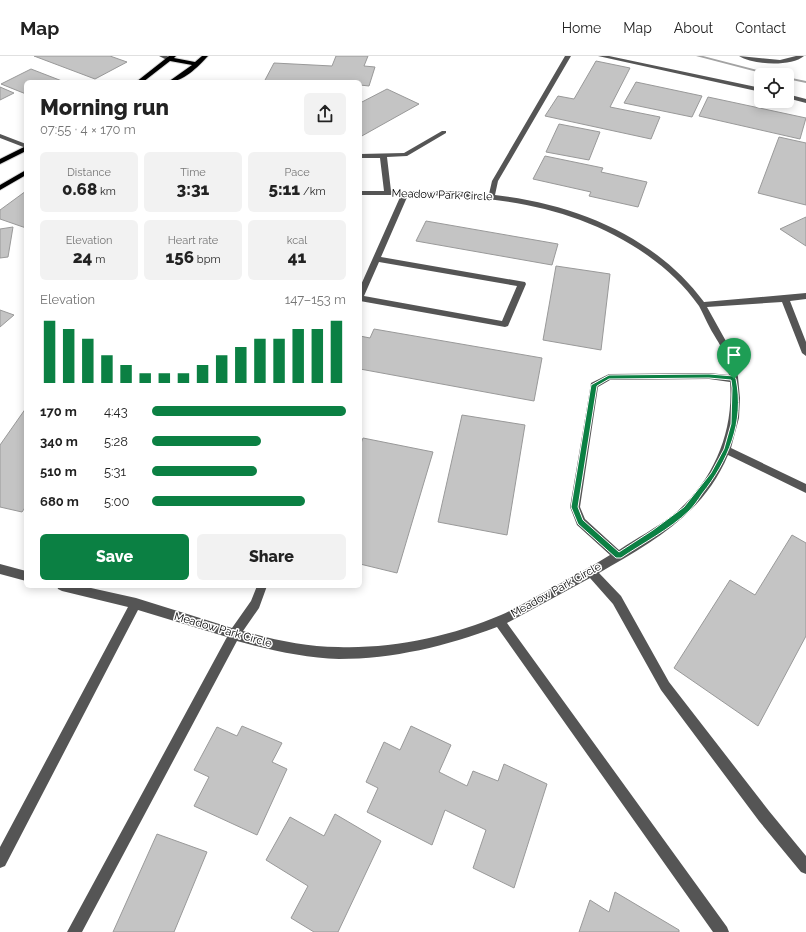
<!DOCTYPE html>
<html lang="en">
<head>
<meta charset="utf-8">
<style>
  :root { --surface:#fff; --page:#f2f2f2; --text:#222; --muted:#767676; --line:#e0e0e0; --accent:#0b8043 }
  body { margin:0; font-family:Raleway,sans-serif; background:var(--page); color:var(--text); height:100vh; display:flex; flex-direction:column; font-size:15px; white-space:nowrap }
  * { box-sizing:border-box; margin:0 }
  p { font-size:13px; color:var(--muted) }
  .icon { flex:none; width:22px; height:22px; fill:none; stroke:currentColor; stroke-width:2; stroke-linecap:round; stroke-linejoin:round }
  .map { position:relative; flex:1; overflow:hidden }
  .sheet { position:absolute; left:24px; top:24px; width:338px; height:508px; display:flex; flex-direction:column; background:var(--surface); border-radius:6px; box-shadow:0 2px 10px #0003 }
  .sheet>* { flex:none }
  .controls { position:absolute; left:754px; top:12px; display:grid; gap:8px }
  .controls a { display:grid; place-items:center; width:40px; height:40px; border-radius:6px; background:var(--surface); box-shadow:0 2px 10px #0003; font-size:20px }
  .pin { position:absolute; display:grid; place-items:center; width:34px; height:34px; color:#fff; margin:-41px -17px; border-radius:50% 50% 50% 0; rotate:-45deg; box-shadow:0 0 4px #0007 }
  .pin .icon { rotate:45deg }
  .round { display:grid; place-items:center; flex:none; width:42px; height:42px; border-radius:6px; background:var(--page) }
  .head { display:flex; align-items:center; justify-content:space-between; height:68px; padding:0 16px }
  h1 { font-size:22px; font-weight:800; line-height:30px }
  .stats { display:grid; grid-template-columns:repeat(3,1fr); gap:6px; height:68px; padding:4px 16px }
  .stats div { display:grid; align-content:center; border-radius:6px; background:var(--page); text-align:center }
  .stats b { font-size:17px; font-weight:800 }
  .stats small { font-size:11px; font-weight:400 }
  .stats p { font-size:11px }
  .chart { height:112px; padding:8px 16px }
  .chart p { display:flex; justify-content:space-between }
  .chart svg { width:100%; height:72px; margin-top:4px; stroke:var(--accent); stroke-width:6 }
  .button { display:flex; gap:8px; margin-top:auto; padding:8px 16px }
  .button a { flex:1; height:46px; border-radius:6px; background:var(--accent); color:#fff; font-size:16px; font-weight:800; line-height:46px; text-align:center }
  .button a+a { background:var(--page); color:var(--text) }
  ul { padding:0 16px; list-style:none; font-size:13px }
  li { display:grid; grid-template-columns:64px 48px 1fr; align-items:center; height:30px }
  li i { height:10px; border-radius:5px; background:var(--accent) }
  header { display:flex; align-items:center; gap:24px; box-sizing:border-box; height:56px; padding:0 20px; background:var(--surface); border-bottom:1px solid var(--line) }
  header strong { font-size:19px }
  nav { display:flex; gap:22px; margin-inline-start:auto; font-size:14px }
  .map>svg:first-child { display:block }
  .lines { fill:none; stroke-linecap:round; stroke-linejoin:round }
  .stream { fill:#a3a3a3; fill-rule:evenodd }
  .building { fill:#c4c4c4; stroke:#999 }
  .major-casing { stroke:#dbdbdb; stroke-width:2 }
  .minor { fill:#555; fill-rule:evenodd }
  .major { fill:#000; fill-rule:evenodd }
  .route { fill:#0b8043; stroke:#fff; fill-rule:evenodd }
  .labels { text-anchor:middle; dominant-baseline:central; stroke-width:3; stroke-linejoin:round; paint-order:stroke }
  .street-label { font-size:11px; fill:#000; stroke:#fff }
</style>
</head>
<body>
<header>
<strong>Map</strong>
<nav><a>Home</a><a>Map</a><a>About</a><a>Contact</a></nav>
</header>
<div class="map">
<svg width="806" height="876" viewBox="0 0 806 876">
  <rect width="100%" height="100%" fill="#fff"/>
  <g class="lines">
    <path class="stream" d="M696 0H703L777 19H769Z
      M787 21 806 25V27L787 23Z"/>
  </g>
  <path class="building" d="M34 0H110L127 6 95 23Z
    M336 0H368L364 10 375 11 369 30 360 29V26H264L274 7 332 10Z
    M596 5 630 12 610 51 660 61 651 83 545 60 558 40 574 43Z
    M31 13 62 25 60 26H26V38L1 28Z
    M636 26 702 40 692 61 624 47Z
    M0 31 14 37 0 44Z
    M387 33 419 48 360 81V47Z
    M708 41 806 62 800 83 699 60Z
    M559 68 600 76 589 104 546 96Z
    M779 81 806 87V149L758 137Z
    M545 100 603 112 601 116 647 126 638 151 589 140 591 136 533 123Z
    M26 135V172L0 163V154Z
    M806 161V190L780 173Z
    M426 165 558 188 552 209 416 185Z
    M13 171 8 201 0 202V173Z
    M556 210 610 218 601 294 543 284Z
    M0 254 14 259 0 271Z
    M374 273 542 302 534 345 360 313V280L370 282Z
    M26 352V450L22 456 0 451V389Z
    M462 359 525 369 507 479 438 466Z
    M363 382 433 396 397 517 360 508V390Z
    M792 479 806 487V580L758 670 674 612 730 524 755 539Z
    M242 670 282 687 272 706 287 713 257 779 194 750 209 721 194 714 217 671 237 680Z
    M411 670 451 689 439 716 467 730 473 715 498 725 504 708 547 728 514 832 473 812 486 774 445 754 432 789 367 756 378 732 366 726 384 686 400 694Z
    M335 758 381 785 338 876H314L291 862 308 830 266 804 290 761 324 780Z
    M157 778 207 796 174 876H113Z
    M615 836 679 874V876H579L590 844 609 856Z"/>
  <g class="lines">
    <defs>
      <path id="major" d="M169 0H176L174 2 195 6 202 0H208C198 11 183 26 168 26L192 9 170 5 143 26H136Z
        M26 90V95L0 108V103Z
        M26 114V119L0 134V129Z"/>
    </defs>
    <use href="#major" class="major-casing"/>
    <path class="minor" d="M159 0H167L172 3 169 5Z
      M565 0H571L498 125 495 139C575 148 655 180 704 246L806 237V243L790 245 806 286V300L802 297 782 246 707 251 732 296 738 321 740 342 739 362 731 392 806 428V437L728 399C703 459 652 486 599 517L621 540 669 626 769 755 806 800V818L801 816 759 765 661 634 613 548 590 522 507 567 727 871 729 876H713L497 571C447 590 393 603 339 603 305 602 270 594 237 585L82 876H67L227 581 138 554 5 810 0 812V791L128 551 62 535 58 533 57 530H82L136 542 232 572 251 545 257 530H267L259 552 243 575C274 584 306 591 338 591 392 593 452 580 501 559 519 551 535 541 552 532 571 521 591 511 610 499L577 469 570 451 591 327 609 318 709 317 729 319C727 311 726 303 723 296 720 287 714 280 710 272 706 265 703 257 699 250 685 230 667 213 647 199 577 149 492 139 408 139L381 201 525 226 526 228 508 270 505 271 360 245V231L401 139H360V135H384L380 102H360V98L404 97 442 75H446V77L407 100 387 101 391 135H451L489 138 492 125ZM379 206 517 230 502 265 364 240ZM709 323 730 326C734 377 713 426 673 459 656 472 637 482 619 494L585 463 580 451 598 331 610 324Z
      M598 0H609L761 32V36Z
      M739 0 780 4 796 0H804C791 11 753 9 739 0Z
      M787 38 806 43V47L787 42Z
      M0 78 26 88V92L0 82Z
      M0 508 26 515V525L0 518Z"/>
    <use href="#major" class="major"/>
  </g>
  <path class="route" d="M709 318 734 320 736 323C745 366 728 405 702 438 698 444 694 450 689 455 669 474 643 487 621 502H616L578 468 571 451 591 329 609 319ZM709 322 731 324 732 332 731 368 724 393 711 417 684 451 653 474 619 496 583 464 578 451 597 330 609 323Z"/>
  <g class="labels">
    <g class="street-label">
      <text transform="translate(442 139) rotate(2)">Meadow Park Circle</text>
      <text transform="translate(556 534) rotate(-29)">Meadow Park Circle</text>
      <text transform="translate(223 574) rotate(16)">Meadow Park Circle</text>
    </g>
  </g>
</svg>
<div class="controls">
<a><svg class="icon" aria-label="locate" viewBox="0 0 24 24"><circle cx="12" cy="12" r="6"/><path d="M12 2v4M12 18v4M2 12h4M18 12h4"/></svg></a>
</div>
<div class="pin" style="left:734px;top:323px;background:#1e9e55"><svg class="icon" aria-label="arrive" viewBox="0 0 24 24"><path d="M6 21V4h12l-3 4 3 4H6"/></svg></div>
<section class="sheet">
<div class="head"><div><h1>Morning run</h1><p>07:55 · 4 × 170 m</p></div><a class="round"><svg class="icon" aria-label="share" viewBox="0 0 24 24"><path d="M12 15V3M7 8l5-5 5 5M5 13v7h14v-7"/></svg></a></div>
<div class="stats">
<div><p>Distance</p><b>0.68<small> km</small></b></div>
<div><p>Time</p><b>3:31</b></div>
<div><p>Pace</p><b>5:11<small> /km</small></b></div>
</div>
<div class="stats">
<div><p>Elevation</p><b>24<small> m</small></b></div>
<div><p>Heart rate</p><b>156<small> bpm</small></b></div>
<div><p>kcal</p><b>41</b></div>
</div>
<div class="chart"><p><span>Elevation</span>147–153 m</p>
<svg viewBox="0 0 160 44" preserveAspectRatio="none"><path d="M5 44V6M15 44V11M25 44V17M35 44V27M45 44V33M55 44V38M65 44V38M75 44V38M85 44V33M95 44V27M105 44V22M115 44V17M125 44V17M135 44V11M145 44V11M155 44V6"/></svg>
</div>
<ul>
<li><b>170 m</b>4:43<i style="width:100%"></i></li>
<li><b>340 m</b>5:28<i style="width:56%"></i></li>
<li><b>510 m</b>5:31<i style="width:54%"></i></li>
<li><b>680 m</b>5:00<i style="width:79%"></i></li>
</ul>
<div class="button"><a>Save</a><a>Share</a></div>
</section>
</div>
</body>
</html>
